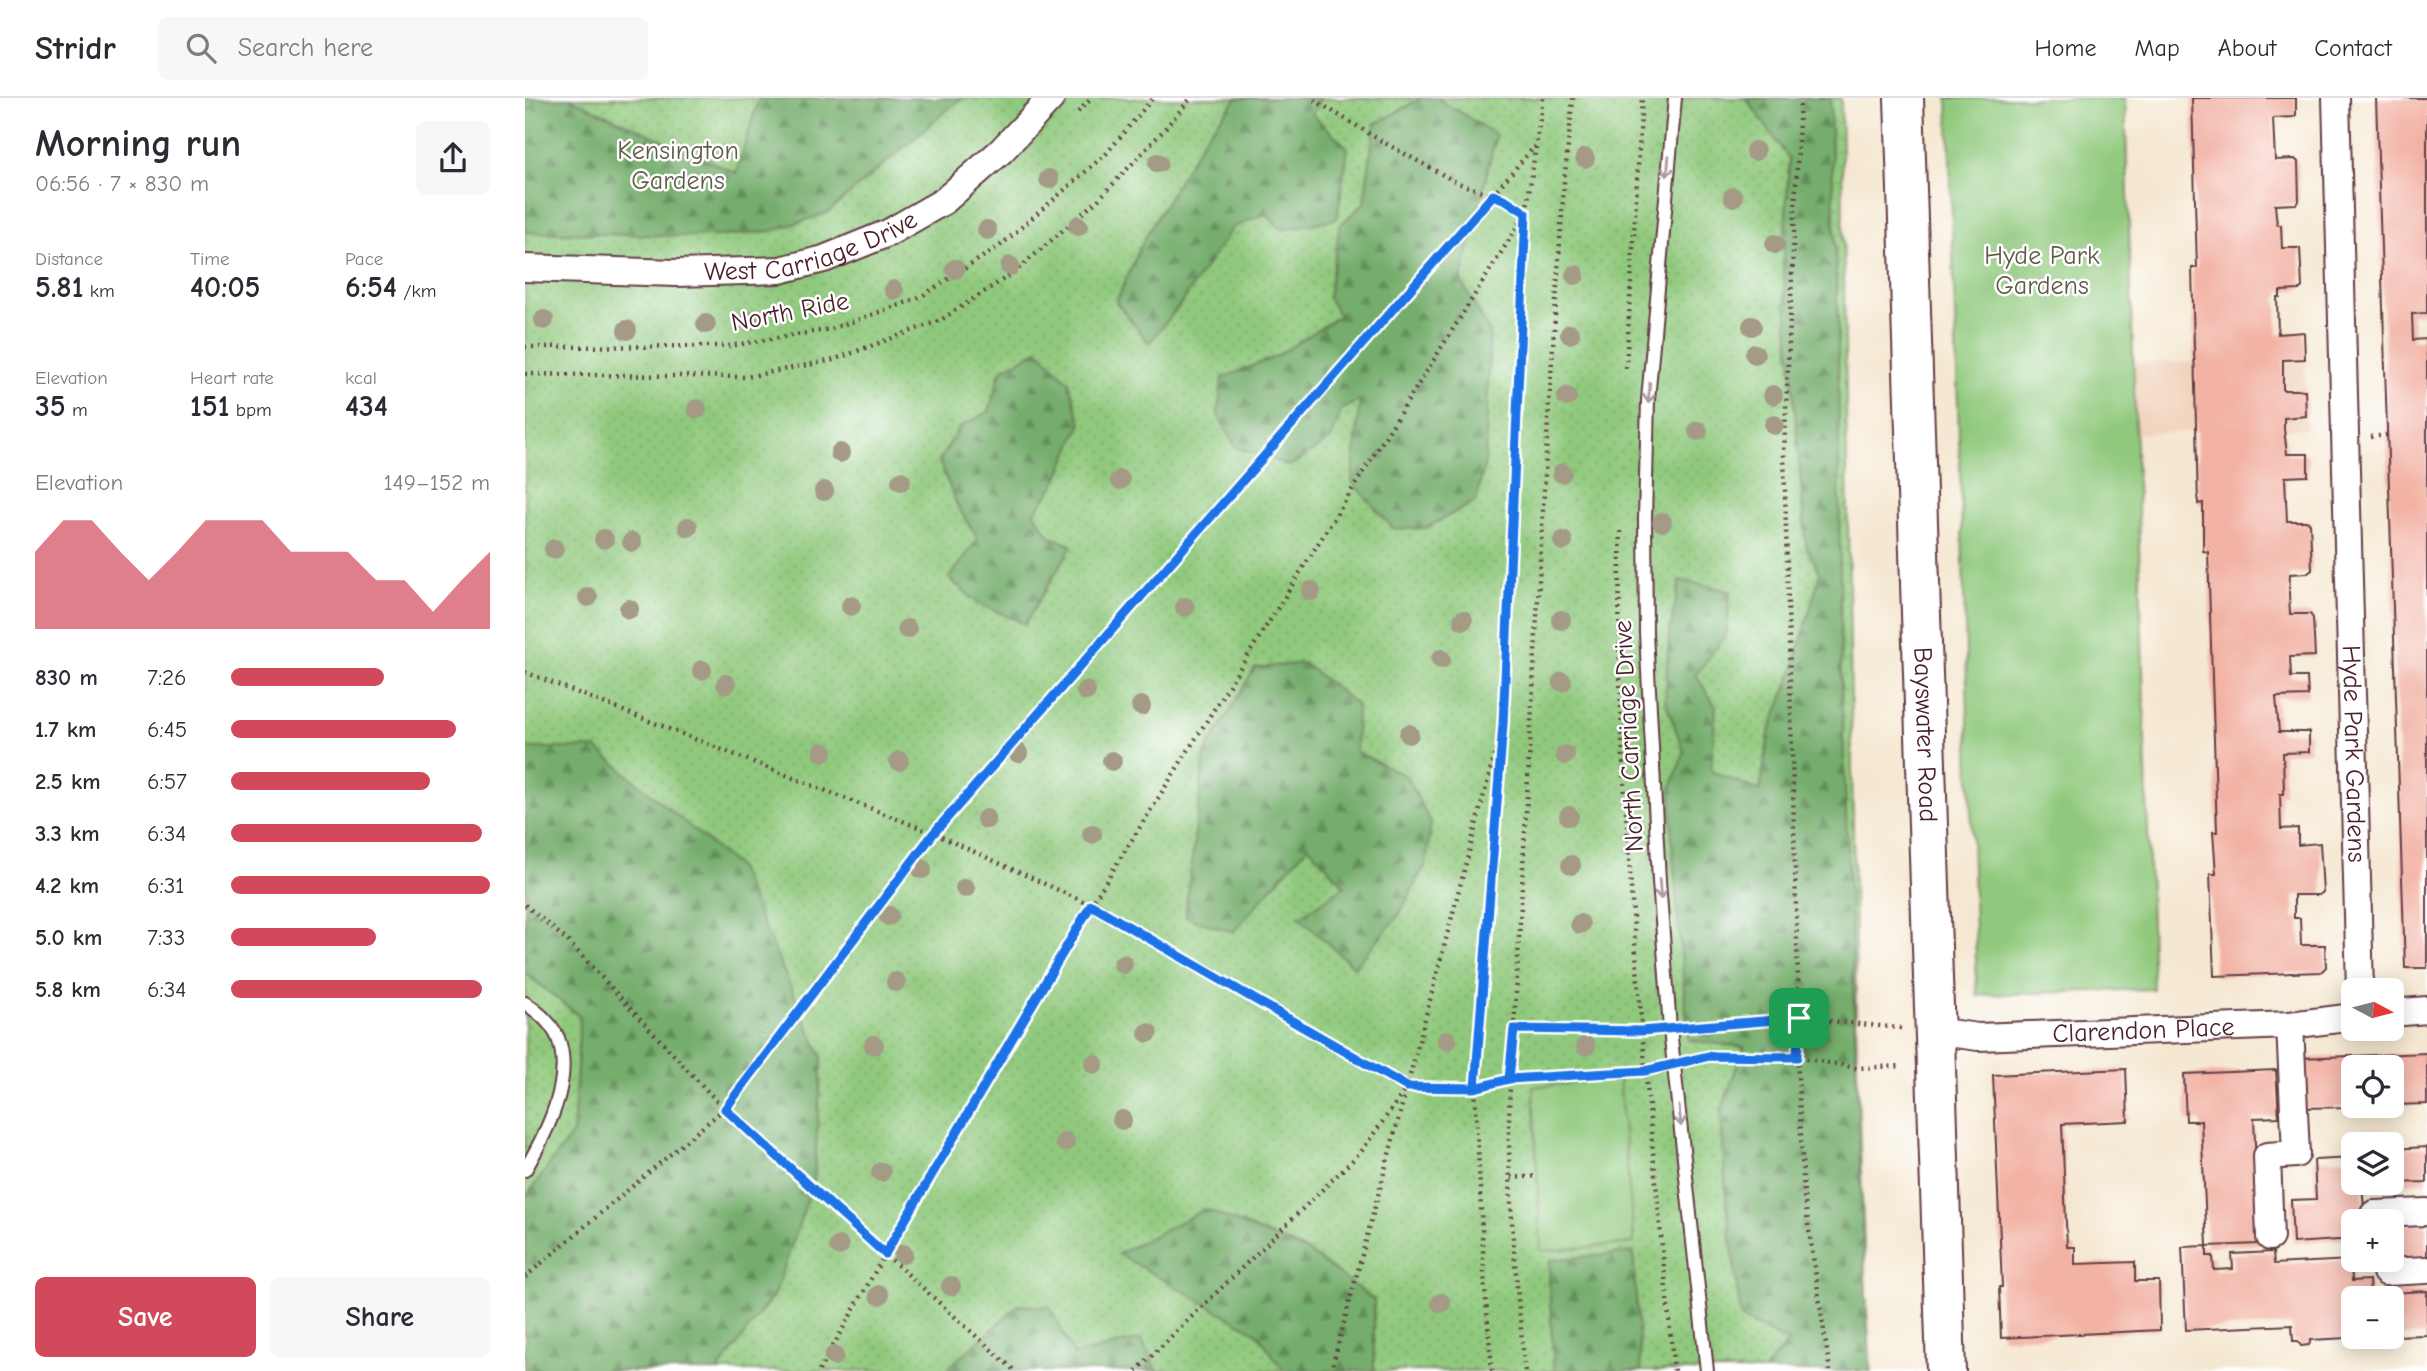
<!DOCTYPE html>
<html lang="en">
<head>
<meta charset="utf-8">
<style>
  :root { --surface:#fff; --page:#f7f7f7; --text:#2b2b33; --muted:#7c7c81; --line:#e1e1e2; --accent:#d1495b }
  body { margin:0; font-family:"Comic Neue",sans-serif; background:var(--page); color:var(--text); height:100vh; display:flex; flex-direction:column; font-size:26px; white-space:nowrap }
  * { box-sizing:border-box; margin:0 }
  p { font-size:23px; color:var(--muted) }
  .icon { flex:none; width:38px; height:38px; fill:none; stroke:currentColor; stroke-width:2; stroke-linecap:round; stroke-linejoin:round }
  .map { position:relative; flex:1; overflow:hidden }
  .panel { display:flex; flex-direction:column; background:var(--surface); width:525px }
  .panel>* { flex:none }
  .needle { width:46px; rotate:97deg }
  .fabs { position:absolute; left:1816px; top:880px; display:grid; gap:14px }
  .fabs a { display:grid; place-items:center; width:63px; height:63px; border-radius:10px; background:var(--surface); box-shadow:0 4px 18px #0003; font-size:35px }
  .pin { position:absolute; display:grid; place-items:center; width:60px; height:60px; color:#fff; margin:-30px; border-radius:14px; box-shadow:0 4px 10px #0006 }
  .round { display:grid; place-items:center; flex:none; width:74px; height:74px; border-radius:10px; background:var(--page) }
  .headline { display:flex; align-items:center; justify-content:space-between; height:119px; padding:0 35px }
  h1 { font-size:38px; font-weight:800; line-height:52px }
  .stats { display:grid; grid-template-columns:repeat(3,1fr); gap:10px; height:119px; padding:7px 35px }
  .stats div { display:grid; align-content:center }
  .stats b { font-size:30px; font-weight:800 }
  .stats small { font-size:19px; font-weight:400 }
  .stats p { font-size:19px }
  .chart { height:196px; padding:14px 35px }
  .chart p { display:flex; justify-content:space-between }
  .chart svg { width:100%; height:126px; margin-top:7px; fill:var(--accent); opacity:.7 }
  .button { display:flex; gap:14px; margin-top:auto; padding:14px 35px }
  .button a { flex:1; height:80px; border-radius:10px; background:var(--accent); color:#fff; font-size:28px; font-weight:800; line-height:80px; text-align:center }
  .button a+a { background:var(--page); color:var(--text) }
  ul { padding:0 35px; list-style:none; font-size:23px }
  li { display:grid; grid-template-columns:112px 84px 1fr; align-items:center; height:52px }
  li i { height:18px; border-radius:9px; background:var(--accent) }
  header { display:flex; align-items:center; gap:42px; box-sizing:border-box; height:98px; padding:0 35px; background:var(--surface); border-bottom:2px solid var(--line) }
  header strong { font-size:33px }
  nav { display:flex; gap:38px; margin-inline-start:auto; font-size:24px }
  .search { width:490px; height:63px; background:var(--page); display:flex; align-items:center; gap:18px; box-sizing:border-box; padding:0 24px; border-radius:10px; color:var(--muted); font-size:26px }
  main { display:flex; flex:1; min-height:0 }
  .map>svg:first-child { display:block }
  .built { fill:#f2d4be }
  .grass { fill:url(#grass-dots); stroke:#6d7454; stroke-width:2 }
  .forest { fill:url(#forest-firs); stroke:#5f664c; stroke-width:2 }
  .garden { fill:#90c97d; stroke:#6d7454; stroke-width:2 }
  .building { fill:#f2b2a4 }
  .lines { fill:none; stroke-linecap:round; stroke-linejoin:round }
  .service-casing { stroke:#643d44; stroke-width:16 }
  .minor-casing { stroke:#643d44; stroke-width:30 }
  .primary-casing { stroke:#643d44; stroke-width:42 }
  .path { stroke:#643d44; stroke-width:4.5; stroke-dasharray:2 5; stroke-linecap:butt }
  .service { stroke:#fff; stroke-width:12 }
  .minor { stroke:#fff; stroke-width:26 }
  .primary { stroke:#fff; stroke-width:38 }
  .tree { fill:#a49a86 }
  .oneway { stroke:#ae9aa0 }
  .route-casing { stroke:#fff; stroke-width:14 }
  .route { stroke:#1a73e8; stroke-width:9 }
  .labels { text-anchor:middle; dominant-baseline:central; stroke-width:5; stroke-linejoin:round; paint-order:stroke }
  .park-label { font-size:26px; fill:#625a48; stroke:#fff }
  .street-label { font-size:26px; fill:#4a1f2b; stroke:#fff }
</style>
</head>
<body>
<header>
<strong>Stridr</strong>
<div class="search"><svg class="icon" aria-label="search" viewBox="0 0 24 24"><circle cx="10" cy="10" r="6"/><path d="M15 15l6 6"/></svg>Search here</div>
<nav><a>Home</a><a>Map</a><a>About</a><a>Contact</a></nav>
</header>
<main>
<section class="panel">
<div class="headline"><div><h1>Morning run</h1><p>06:56 · 7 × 830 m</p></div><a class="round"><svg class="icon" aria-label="share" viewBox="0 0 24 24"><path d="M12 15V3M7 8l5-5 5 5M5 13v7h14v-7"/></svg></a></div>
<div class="stats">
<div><p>Distance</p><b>5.81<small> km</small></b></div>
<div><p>Time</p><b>40:05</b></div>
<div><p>Pace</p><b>6:54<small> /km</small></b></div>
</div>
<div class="stats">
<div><p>Elevation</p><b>35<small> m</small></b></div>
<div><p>Heart rate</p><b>151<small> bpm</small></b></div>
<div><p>kcal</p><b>434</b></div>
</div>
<div class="chart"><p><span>Elevation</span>149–152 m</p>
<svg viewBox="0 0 160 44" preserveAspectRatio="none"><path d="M0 44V17L10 6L20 6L30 17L40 27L50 17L60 6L70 6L80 6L90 17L100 17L110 17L120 27L130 27L140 38L150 27L160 17V44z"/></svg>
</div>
<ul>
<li><b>830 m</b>7:26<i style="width:59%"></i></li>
<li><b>1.7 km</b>6:45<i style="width:87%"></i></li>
<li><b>2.5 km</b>6:57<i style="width:77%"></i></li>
<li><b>3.3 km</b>6:34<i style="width:97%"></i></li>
<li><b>4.2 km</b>6:31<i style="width:100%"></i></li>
<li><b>5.0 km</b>7:33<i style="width:56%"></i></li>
<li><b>5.8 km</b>6:34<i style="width:97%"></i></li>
</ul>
<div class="button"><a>Save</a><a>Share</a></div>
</section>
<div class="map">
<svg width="1902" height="1273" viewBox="0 0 1902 1273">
  <defs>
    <pattern id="grass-dots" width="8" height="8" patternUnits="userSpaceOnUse" patternTransform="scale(1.75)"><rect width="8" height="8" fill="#90c97d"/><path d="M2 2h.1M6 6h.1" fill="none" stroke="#7eac6c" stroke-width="1.8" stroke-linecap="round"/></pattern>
    <pattern id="forest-firs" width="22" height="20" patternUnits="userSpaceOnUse" patternTransform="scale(1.75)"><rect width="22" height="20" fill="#74ad6c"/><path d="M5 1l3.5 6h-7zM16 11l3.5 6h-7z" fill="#618c59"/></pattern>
  </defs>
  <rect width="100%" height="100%" fill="#fff"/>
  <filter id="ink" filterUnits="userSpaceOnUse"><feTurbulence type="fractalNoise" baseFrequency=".0143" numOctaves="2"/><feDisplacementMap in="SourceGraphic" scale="14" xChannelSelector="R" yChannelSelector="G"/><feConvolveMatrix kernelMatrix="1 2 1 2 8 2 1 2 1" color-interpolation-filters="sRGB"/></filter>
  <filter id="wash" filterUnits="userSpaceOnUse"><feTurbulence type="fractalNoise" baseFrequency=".00686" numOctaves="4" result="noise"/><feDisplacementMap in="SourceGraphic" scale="28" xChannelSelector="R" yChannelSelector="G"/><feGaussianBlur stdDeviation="1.57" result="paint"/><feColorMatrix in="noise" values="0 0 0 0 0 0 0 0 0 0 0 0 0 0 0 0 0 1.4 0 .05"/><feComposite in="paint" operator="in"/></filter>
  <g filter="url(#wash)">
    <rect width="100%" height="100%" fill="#f5e8d2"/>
    <path class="built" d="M1780 261 1782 330 1610 336 1608 265Z"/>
    <path class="grass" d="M0 0H1316L1332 970 1344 1273H0Z"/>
    <path class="forest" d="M0 0H44L211 75 234 0H436L302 115 247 133 199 138H154L0 134Z
      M712 0H796L787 16 823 50 812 121 757 132 741 116 708 129 655 207 624 245 591 204 618 143 679 40Z
      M897 0H912L971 37 936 183 965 234 960 364 951 403 901 430 869 431 827 384 835 303 817 311 806 341 765 368 711 349 693 317 697 280 750 259 814 218 803 199 815 127 839 105 850 26Z
      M1221 0H1305L1313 231 1316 586 1339 1167 1346 1273H1238L1263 1244 1216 1220 1201 1101 1196 1013 1219 949 1163 942 1147 743 1146 690 1159 654 1140 602 1144 537 1155 482 1205 493 1202 535 1171 577 1191 609 1186 673 1235 693 1244 635 1269 570 1295 475 1281 448 1258 167 1264 61Z
      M513 252 544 284 556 326 530 386 509 415 525 438 547 448 500 526 454 506 424 480 453 441 433 409 414 363 434 330 464 313 476 272Z
      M779 565 832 607 831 654 881 678 906 725 901 766 874 817 829 869 774 819 820 788 783 748 708 834 660 819 680 655 730 570Z
      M0 650H71L212 768 297 960 289 1082 251 1193 193 1273H0V1100L48 1035 55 919 0 875Z
      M680 1111 782 1153 849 1202V1273H759L732 1235 593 1156Z
      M1108 1154 1116 1273H1029L1024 1185 1025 1162Z
      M494 1207 525 1209 549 1257 616 1241 633 1273H423V1270Z"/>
    <path class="garden" d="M1423 0H1600L1628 891 1452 897Z
      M1094 981 1109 1145 1016 1153 1008 989Z"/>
    <g id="blocks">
      <path class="building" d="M1667 0H1771V17L1768 19 1748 20 1750 62 1770 61 1773 64 1774 103 1771 106 1750 107 1752 127H1756L1757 150H1775L1777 189 1774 192 1755 193V199H1752L1753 236 1779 234 1780 261 1758 262V292H1780L1781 318 1759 320V331L1762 356H1783V378L1760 379 1762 423H1781L1785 425 1787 472 1783 475 1765 476 1764 496 1765 516H1785L1788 520 1790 558 1765 559 1766 579H1782L1783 598 1751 599 1754 634H1784V654L1758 655 1759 696H1755L1756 731 1773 730V747L1795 745 1798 794 1794 797H1769V820H1775L1776 847H1800L1801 869 1796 874 1689 878 1685 776H1691L1688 734H1692L1683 454 1678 453V405L1673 406 1667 170H1672Z
        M1851 0H1902V215L1887 216 1888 242 1901 241 1902 260V870H1880Z
        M1902 955V1006L1867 1007V970H1829V1009L1777 1010 1775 960Z
        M1601 971 1603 1023 1537 1026 1542 1149H1550V1166L1610 1164V1183H1634L1635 1232 1476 1240 1474 1189H1477L1468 977Z
        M1751 972 1754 1019 1729 1020 1734 1146 1682 1148 1676 1023H1661L1659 976Z
        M1902 1049V1084L1867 1085V1051Z
        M1829 1060V1085H1837L1840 1124H1829V1141L1768 1145 1766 1102 1791 1101 1789 1062Z
        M1902 1126V1159L1867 1160V1127Z
        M1682 1148V1158H1688L1689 1172 1708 1171 1707 1156 1748 1154 1749 1166 1826 1162 1827 1183 1844 1182 1845 1196 1902 1193V1237L1867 1238V1200H1829V1239H1841L1837 1246 1828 1247 1822 1240 1786 1242 1784 1247 1776 1248 1773 1243H1768L1767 1227 1661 1232 1657 1149Z"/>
    </g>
  </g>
  <g filter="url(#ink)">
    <use href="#blocks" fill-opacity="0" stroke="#643d44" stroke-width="2"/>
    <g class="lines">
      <defs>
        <path id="service" d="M1150 0 1123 302 1120 421 1121 535 1134 783 1145 931 1182 1273
          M0 905C12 913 27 926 33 940 49 982 21 1036 0 1072"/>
        <g id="minor">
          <path id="s1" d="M1811 0 1835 892"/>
          <path id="s2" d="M0 170 151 175 255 172 299 161 363 135 419 103 476 53 526 0"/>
          <path d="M1867 915 1902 912"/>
          <path id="s3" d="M1409 933 1453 939 1765 927 1829 919"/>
          <path d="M1849 1116 1902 1114"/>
          <path d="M1745 1139 1742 1058 1771 1056 1765 927"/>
          <path d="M1861 1174 1902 1172"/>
        </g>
        <g id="primary">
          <path id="s4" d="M1379 0 1421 1273"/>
        </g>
      </defs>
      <use href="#service" class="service-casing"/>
      <use href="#minor" class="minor-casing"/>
      <use href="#primary" class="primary-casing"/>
      <path class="path" d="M1275 0 1259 355 1274 920 1272 959 1279 1098 1305 1273
        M553 14 567 0
        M0 249 204 248 306 231 394 200 476 147 581 56 628 0
        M1101 270 1117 0
        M0 276 221 279 308 262 416 222 491 173 573 102 637 34 666 0
        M1846 339 1862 337
        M1096 433C1091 557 1098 680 1107 803 1118 960 1134 1116 1149 1273
        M0 574 408 735 566 807 882 989
        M0 807 42 842 199 1011 490 1273
        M1165 930 1274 920 1376 930
        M989 931 1118 933
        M1170 962 1184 958 1272 959 1332 970 1377 968
        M986 1080 1012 1078
        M0 1179 199 1011 408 735 1010 48
        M294 1273 360 1156 566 807 1001 115 981 102 933 85 858 44 786 0
        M611 1273 836 1054 882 989 974 640
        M806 1273 882 989 950 991 984 981 1121 973
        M967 1273 960 1192 950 991 978 626 1001 115 1018 0
        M1000 1273C989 1161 977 1044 989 931L1023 321 1039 85 1048 0"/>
      <use href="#service" class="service"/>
      <use href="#minor" class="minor"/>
      <use href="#primary" class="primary"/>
    </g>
    <g class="tree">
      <circle cx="1230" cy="53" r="10"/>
      <circle cx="1060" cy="60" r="10"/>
      <circle cx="633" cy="65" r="10"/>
      <circle cx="524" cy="81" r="10"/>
      <circle cx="1208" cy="99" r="10"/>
      <circle cx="553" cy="128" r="10"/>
      <circle cx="462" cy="132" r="10"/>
      <circle cx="1250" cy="146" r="10"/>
      <circle cx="485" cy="168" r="10"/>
      <circle cx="430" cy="171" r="10"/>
      <circle cx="1050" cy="177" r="10"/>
      <circle cx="369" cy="192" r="10"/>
      <circle cx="19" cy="222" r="10"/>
      <circle cx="224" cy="223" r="10"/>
      <circle cx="181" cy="226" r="10"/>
      <circle cx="1227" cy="228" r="10"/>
      <circle cx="102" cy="232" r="10"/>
      <circle cx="1045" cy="236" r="10"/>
      <circle cx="1230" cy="256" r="10"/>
      <circle cx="1248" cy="297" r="10"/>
      <circle cx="1042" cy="299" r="10"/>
      <circle cx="172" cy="311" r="10"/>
      <circle cx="1249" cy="327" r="10"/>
      <circle cx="1173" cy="333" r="10"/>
      <circle cx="315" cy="355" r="10"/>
      <circle cx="1037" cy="375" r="10"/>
      <circle cx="595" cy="382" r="10"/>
      <circle cx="376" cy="383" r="10"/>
      <circle cx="299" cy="393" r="10"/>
      <circle cx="1137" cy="424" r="10"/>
      <circle cx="163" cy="429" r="10"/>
      <circle cx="79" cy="441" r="10"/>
      <circle cx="1038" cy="443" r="10"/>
      <circle cx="107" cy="444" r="10"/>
      <circle cx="29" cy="451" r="10"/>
      <circle cx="786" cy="493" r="10"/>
      <circle cx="63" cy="499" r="10"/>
      <circle cx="326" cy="508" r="10"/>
      <circle cx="660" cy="509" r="10"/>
      <circle cx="104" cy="511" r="10"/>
      <circle cx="938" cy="522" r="10"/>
      <circle cx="1036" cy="522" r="10"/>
      <circle cx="382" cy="531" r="10"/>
      <circle cx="916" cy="561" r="10"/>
      <circle cx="177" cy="572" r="10"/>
      <circle cx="1037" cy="584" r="10"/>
      <circle cx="201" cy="586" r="10"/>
      <circle cx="561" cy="593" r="10"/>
      <circle cx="616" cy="608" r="10"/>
      <circle cx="884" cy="636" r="10"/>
      <circle cx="298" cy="654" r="10"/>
      <circle cx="493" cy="655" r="10"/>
      <circle cx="1040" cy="657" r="10"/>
      <circle cx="374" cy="663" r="10"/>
      <circle cx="587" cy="663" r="10"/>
      <circle cx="1044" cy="718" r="10"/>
      <circle cx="461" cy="721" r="10"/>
      <circle cx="567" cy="736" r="10"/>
      <circle cx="1046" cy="767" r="10"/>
      <circle cx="397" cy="771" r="10"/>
      <circle cx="440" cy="790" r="10"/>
      <circle cx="364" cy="818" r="10"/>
      <circle cx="1055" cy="826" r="10"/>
      <circle cx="598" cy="866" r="10"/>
      <circle cx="371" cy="884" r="10"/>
      <circle cx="623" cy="935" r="10"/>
      <circle cx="922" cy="942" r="10"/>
      <circle cx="349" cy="947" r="10"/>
      <circle cx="1061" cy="948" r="10"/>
      <circle cx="569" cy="966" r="10"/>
      <circle cx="597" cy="1022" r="10"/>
      <circle cx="540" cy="1044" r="10"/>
      <circle cx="356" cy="1074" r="10"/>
      <circle cx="314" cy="1148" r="10"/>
      <circle cx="378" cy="1156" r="10"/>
      <circle cx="426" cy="1188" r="10"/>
      <circle cx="354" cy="1197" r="10"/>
      <circle cx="916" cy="1205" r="10"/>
      <circle cx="309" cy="1258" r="10"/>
    </g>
    <defs><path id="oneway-shaft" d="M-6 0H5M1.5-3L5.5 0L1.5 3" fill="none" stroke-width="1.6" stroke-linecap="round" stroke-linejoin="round" transform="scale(1.75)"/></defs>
    <g class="oneway">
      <use href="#oneway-shaft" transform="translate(1143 68) rotate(95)"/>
      <use href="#oneway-shaft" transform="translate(1124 295) rotate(94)"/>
      <use href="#oneway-shaft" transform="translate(1135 791) rotate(86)"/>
      <use href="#oneway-shaft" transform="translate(1155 1018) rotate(84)"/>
    </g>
  </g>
  <g class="lines" filter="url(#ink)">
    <defs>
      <path id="route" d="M1274 920 1272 959 1184 958 1120 973 984 981 950 990 978 626 1001 115 981 102 968 97 408 736 200 1011 360 1156 566 807 882 989 950 990 984 981 989 931 1116 933 1274 920"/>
    </defs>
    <use href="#route" class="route-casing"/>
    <use href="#route" class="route"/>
  </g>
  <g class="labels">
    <g class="park-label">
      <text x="153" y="53">Kensington<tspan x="153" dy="30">Gardens</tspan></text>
      <text x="1517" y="158">Hyde Park<tspan x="1517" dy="30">Gardens</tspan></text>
    </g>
    <g class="street-label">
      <text stroke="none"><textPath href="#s2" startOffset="290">West Carriage Drive</textPath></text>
      <text transform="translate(265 214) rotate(-11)">North Ride</text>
      <text stroke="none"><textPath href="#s4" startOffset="637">Bayswater Road</textPath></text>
      <text transform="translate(1104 638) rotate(-93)">North Carriage Drive</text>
      <text stroke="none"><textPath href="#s1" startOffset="656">Hyde Park Gardens</textPath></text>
      <text stroke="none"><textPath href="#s3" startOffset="210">Clarendon Place</textPath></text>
    </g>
  </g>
</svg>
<div class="fabs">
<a><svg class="needle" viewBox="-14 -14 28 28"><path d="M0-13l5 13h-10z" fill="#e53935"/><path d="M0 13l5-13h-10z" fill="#7c7c81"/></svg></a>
<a><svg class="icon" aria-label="locate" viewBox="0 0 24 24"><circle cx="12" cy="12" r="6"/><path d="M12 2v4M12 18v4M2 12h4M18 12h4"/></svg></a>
<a><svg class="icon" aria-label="layers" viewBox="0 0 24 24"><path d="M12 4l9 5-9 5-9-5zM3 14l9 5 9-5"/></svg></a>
<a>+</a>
<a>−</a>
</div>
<div class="pin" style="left:1274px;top:920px;background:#1e9e55"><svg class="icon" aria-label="arrive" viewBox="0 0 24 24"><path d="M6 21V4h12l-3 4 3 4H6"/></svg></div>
</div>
</main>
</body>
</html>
